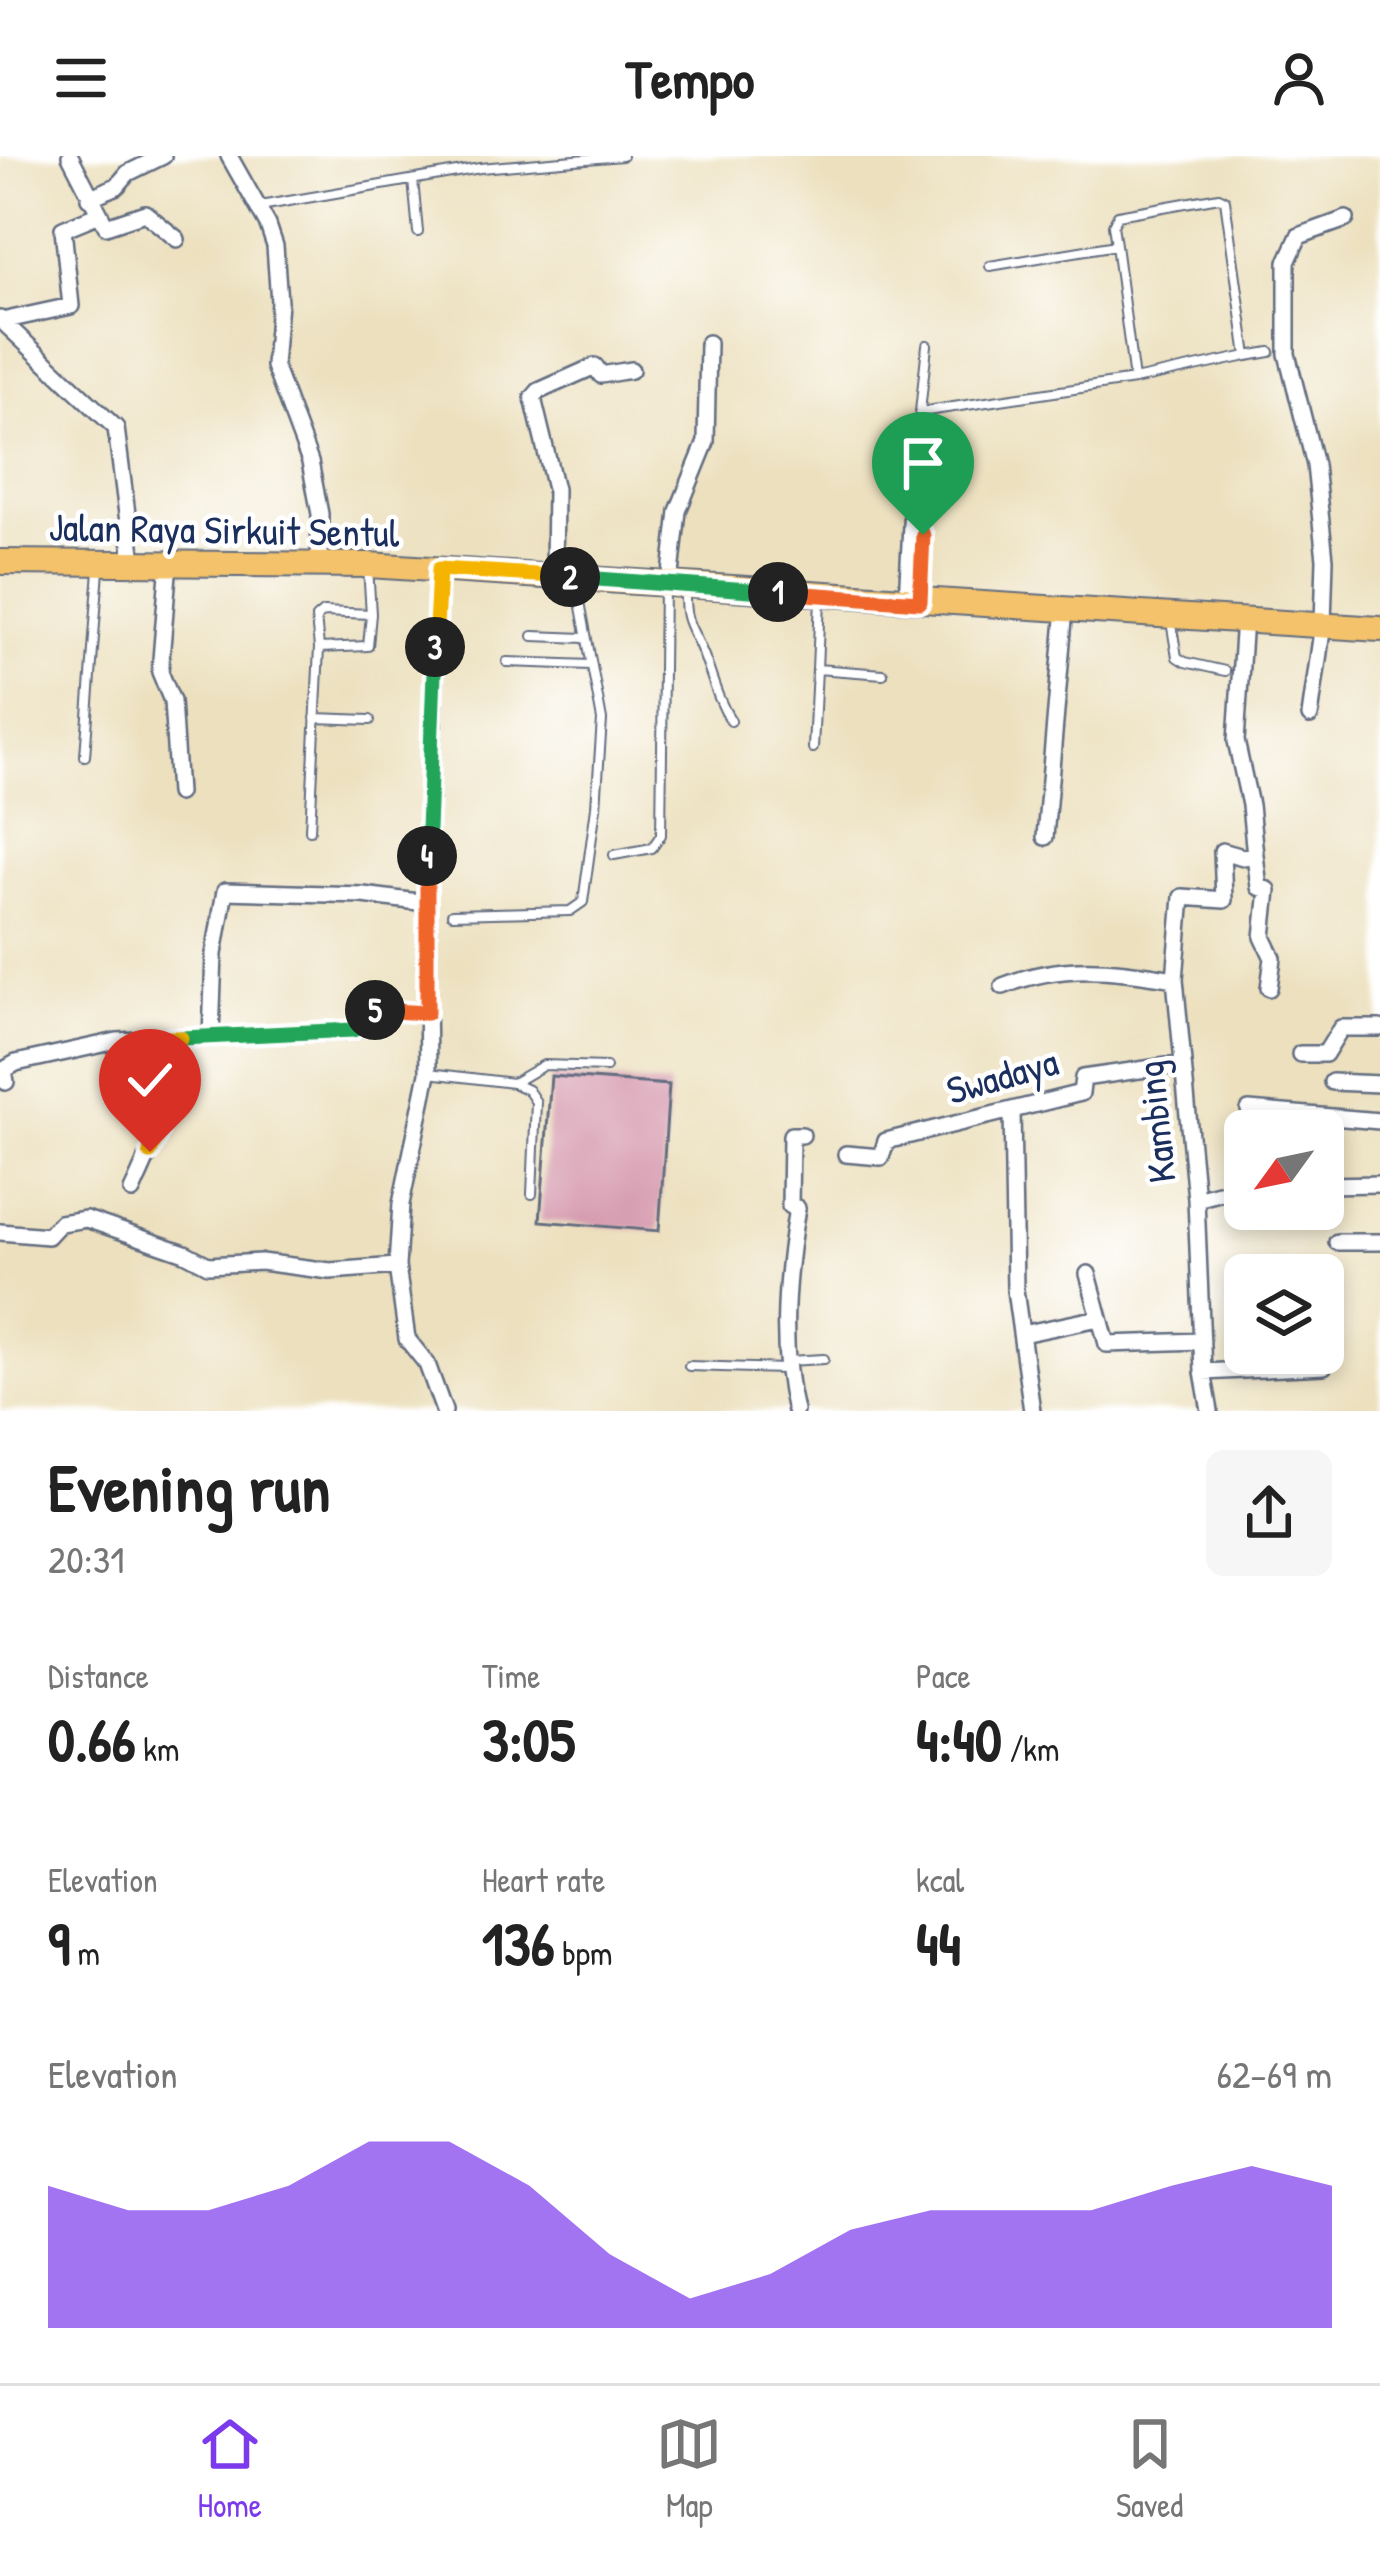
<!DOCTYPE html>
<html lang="en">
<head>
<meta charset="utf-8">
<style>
  :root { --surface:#fff; --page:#f6f6f6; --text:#222; --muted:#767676; --line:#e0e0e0; --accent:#7c3aed }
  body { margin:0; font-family:"Patrick Hand",sans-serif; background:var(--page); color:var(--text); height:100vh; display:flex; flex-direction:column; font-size:45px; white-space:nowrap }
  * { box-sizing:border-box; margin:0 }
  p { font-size:39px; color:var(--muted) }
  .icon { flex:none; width:66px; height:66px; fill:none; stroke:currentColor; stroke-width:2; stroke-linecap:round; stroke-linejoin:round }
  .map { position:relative; height:1255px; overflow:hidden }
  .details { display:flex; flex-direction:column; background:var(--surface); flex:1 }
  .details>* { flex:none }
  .needle { width:78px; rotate:237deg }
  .controls { position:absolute; left:1224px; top:954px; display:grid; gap:24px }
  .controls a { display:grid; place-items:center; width:120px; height:120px; border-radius:18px; background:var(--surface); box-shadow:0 6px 18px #0003; font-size:60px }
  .pin { position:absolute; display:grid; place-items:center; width:102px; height:102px; color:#fff; margin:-123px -51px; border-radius:50% 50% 50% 0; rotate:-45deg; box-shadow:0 0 12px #0007 }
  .pin .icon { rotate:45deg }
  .km { position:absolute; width:60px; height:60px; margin:-30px; border-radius:50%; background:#222; color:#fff; font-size:33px; line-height:60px; text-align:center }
  .round { display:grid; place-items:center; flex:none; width:126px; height:126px; border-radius:18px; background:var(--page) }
  .overview { display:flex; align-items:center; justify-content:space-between; height:204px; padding:0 48px }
  h1 { font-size:66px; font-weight:700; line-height:90px }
  .metrics { display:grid; grid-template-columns:repeat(3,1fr); gap:18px; height:204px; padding:12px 48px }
  .metrics div { display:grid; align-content:center }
  .metrics b { font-size:60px; font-weight:700 }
  .metrics small { font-size:33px; font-weight:400 }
  .metrics p { font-size:33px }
  .chart { height:336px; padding:24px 48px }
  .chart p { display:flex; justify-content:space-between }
  .chart svg { width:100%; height:216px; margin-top:12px; fill:var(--accent); opacity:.7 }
  header { display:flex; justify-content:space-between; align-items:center; height:156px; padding:0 48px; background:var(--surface); font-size:54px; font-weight:700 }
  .dock { display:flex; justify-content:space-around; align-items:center; height:168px; border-top:3px solid var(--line); background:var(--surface); font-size:33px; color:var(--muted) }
  .dock a { display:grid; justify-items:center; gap:6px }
  .dock .active { color:var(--accent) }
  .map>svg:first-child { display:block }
  .building { fill:#d79cb0 }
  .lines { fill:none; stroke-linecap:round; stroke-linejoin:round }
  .lane-casing { stroke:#646d80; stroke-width:12 }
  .street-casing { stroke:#646d80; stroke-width:20 }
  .primary-casing { stroke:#646d80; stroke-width:28 }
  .lane { stroke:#fff; stroke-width:8 }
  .street { stroke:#fff; stroke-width:15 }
  .primary { stroke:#f3c26a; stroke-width:24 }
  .split-1-casing { stroke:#fff; stroke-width:24 }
  .split-2-casing { stroke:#fff; stroke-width:24 }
  .split-3-casing { stroke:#fff; stroke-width:24 }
  .split-4-casing { stroke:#fff; stroke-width:24 }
  .split-5-casing { stroke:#fff; stroke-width:24 }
  .split-6-casing { stroke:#fff; stroke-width:24 }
  .split-7-casing { stroke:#fff; stroke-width:24 }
  .split-1 { stroke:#f0652b; stroke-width:15 }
  .split-2 { stroke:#22a559; stroke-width:15 }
  .split-3 { stroke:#f5b400; stroke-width:15 }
  .split-4 { stroke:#22a559; stroke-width:15 }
  .split-5 { stroke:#f0652b; stroke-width:15 }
  .split-6 { stroke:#22a559; stroke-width:15 }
  .split-7 { stroke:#f5b400; stroke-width:15 }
  .labels { text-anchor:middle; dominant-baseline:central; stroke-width:9; stroke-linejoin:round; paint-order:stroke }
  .street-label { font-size:39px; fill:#1b2f5e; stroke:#fff }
</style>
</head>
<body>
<header><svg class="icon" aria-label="menu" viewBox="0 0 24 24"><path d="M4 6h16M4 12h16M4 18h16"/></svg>Tempo<svg class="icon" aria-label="person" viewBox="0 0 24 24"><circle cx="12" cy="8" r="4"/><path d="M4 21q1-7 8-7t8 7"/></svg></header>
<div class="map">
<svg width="1380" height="1255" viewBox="0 0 1380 1255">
  <rect width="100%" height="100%" fill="#fff"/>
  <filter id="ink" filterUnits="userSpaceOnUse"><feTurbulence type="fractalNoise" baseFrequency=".00833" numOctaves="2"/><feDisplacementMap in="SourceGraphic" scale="24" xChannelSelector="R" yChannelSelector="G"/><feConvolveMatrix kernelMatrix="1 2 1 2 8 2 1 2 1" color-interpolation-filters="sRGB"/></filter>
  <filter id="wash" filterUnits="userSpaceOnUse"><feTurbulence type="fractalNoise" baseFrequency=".004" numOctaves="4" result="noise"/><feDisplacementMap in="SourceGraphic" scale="48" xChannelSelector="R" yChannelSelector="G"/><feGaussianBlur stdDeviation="2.7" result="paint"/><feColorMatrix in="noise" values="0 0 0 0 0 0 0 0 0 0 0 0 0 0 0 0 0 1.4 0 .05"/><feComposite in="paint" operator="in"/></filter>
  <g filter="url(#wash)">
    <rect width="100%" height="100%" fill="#ece0be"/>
    <g id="blocks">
      <path class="building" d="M551 920 669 929 659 1075 540 1065Z"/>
    </g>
  </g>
  <g filter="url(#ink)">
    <use href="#blocks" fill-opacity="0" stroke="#646d80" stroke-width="3"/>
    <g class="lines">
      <defs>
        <path id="lane" d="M413 24 418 76
          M260 50 480 12 622 0
          M1116 89 1134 224
          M1247 200 1270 196
          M920 256 927 189
          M685 433C684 470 692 469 704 500 713 523 717 543 731 565
          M920 438 927 316 920 256 1134 224 1247 200 1225 44 1219 41 1118 59 1113 69 1116 89 990 110
          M820 443 817 513 883 518
          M1171 465 1177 501 1185 506 1225 515
          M533 480 585 482
          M319 492 368 490 371 458 368 411
          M507 506 591 509
          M315 562 370 564
          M813 592 817 513
          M85 600 99 414
          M310 674 319 492 316 462 323 456 371 458
          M614 699 652 692 661 679 664 430
          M452 758 570 755 583 746 596 651 602 564 576 424
          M429 917 513 927 544 909 606 911
          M513 927 528 934 536 946 532 1038
          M787 1205 824 1203
          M689 1210 785 1213"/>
        <path id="street" d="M70 0 106 70 145 57 177 83
          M229 0 268 69 275 90 279 146 274 210 310 306 320 358 319 408
          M89 42 117 30 128 17 163 0
          M0 163 116 272 133 405
          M2 165 71 150 63 73 97 59
          M906 272 914 312 907 445
          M169 405 160 516 172 545 178 637
          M439 413 426 747 428 917 401 1048 397 1110 407 1183 427 1208 444 1255
          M554 420 555 333 533 242 539 235 595 210 601 219 631 214
          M670 427 678 355 706 286 708 187
          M1310 560 1323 468 1325 403 1315 309 1287 198V106L1299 80 1346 63
          M1045 681 1065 452
          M1255 699 1259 731 1268 734 1263 781 1273 802 1269 832
          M1003 830C1061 806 1115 813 1175 823
          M211 881 214 798 225 735 363 739 426 747
          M1300 898H1325L1341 872H1380
          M6 926 4 914 16 907 117 885 340 875 357 873 358 860 366 855 427 857
          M1332 926 1380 928
          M1012 954 1015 1134 1032 1255
          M1249 954 1380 965
          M846 998 881 1001 886 985 1081 937 1083 922 1181 908
          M1323 1029 1380 1028
          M132 1035C160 974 170 950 169 882
          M1196 1043 1245 1030
          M0 1076 48 1080 60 1067 86 1063 185 1097 208 1109 261 1106 330 1115 397 1110
          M1337 1086H1380
          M1088 1118 1107 1188 1202 1185
          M1022 1178 1099 1162
          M1203 1216 1324 1210
          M795 1255C779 1190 786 1117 797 1052L790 1050 791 979H802
          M1210 1255 1203 1216 1196 1043 1175 823 1182 741 1224 744 1222 695 1243 701 1255 699 1250 649 1236 585 1244 462"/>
        <path id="primary" d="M0 406 368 409 1380 473"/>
      </defs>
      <use href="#lane" class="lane-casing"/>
      <use href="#street" class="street-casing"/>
      <use href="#primary" class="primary-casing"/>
      <use href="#lane" class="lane"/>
      <use href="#street" class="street"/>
      <use href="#primary" class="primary"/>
    </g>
  </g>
  <g class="lines" filter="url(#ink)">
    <defs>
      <path id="split-1" d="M778 436 920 446 923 379"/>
      <path id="split-2" d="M570 421 778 436"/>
      <path id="split-3" d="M435 491 439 413 570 421"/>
      <path id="split-4" d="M427 700 435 491"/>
      <path id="split-5" d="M375 854 427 857V700"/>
      <path id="split-6" d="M181 882 353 874 358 871 360 857 375 854"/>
      <path id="split-7" d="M150 996C169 959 170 923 169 882H181"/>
    </defs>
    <use href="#split-1" class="split-1-casing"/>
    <use href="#split-2" class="split-2-casing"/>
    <use href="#split-3" class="split-3-casing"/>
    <use href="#split-4" class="split-4-casing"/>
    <use href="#split-5" class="split-5-casing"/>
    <use href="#split-6" class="split-6-casing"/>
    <use href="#split-7" class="split-7-casing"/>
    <use href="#split-1" class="split-1"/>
    <use href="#split-2" class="split-2"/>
    <use href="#split-3" class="split-3"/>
    <use href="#split-4" class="split-4"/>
    <use href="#split-5" class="split-5"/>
    <use href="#split-6" class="split-6"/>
    <use href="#split-7" class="split-7"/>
  </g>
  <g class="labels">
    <g class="street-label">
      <text transform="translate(224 373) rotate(1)">Jalan Raya Sirkuit Sentul</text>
      <text transform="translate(1002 919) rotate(-16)">Swadaya</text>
      <text transform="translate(1155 966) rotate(-96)">Kambing</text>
    </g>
  </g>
</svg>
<div class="controls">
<a><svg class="needle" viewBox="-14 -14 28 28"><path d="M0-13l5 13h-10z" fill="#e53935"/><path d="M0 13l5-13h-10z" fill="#767676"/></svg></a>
<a><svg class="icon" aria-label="layers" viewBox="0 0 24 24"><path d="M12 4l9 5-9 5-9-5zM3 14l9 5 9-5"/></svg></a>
</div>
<div class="pin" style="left:923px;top:379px;background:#1e9e55"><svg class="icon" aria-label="arrive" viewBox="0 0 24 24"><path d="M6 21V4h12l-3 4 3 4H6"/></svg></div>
<div class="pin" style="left:150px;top:996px;background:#d93025"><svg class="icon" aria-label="check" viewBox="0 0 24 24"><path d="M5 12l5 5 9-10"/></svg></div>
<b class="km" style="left:778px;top:436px">1</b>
<b class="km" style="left:570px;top:421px">2</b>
<b class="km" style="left:435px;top:491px">3</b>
<b class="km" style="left:427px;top:700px">4</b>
<b class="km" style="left:375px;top:854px">5</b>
</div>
<section class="details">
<div class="overview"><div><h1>Evening run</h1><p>20:31</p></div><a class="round"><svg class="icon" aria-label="share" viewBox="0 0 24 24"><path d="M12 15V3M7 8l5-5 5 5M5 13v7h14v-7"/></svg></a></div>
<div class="metrics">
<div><p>Distance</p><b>0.66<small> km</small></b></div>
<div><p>Time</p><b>3:05</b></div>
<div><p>Pace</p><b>4:40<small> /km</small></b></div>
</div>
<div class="metrics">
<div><p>Elevation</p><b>9<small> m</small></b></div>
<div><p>Heart rate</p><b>136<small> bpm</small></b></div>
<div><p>kcal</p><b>44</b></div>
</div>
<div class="chart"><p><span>Elevation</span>62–69 m</p>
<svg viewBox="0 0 160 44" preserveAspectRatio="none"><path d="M0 44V15L10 20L20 20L30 15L40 6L50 6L60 15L70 29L80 38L90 33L100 24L110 20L120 20L130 20L140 15L150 11L160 15V44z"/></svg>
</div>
</section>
<nav class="dock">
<a class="active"><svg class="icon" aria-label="home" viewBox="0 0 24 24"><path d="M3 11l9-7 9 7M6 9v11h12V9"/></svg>Home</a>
<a><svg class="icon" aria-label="map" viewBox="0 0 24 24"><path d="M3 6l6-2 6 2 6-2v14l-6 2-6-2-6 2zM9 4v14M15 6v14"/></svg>Map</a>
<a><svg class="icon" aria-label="saved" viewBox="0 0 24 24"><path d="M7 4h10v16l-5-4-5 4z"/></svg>Saved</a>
</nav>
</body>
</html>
